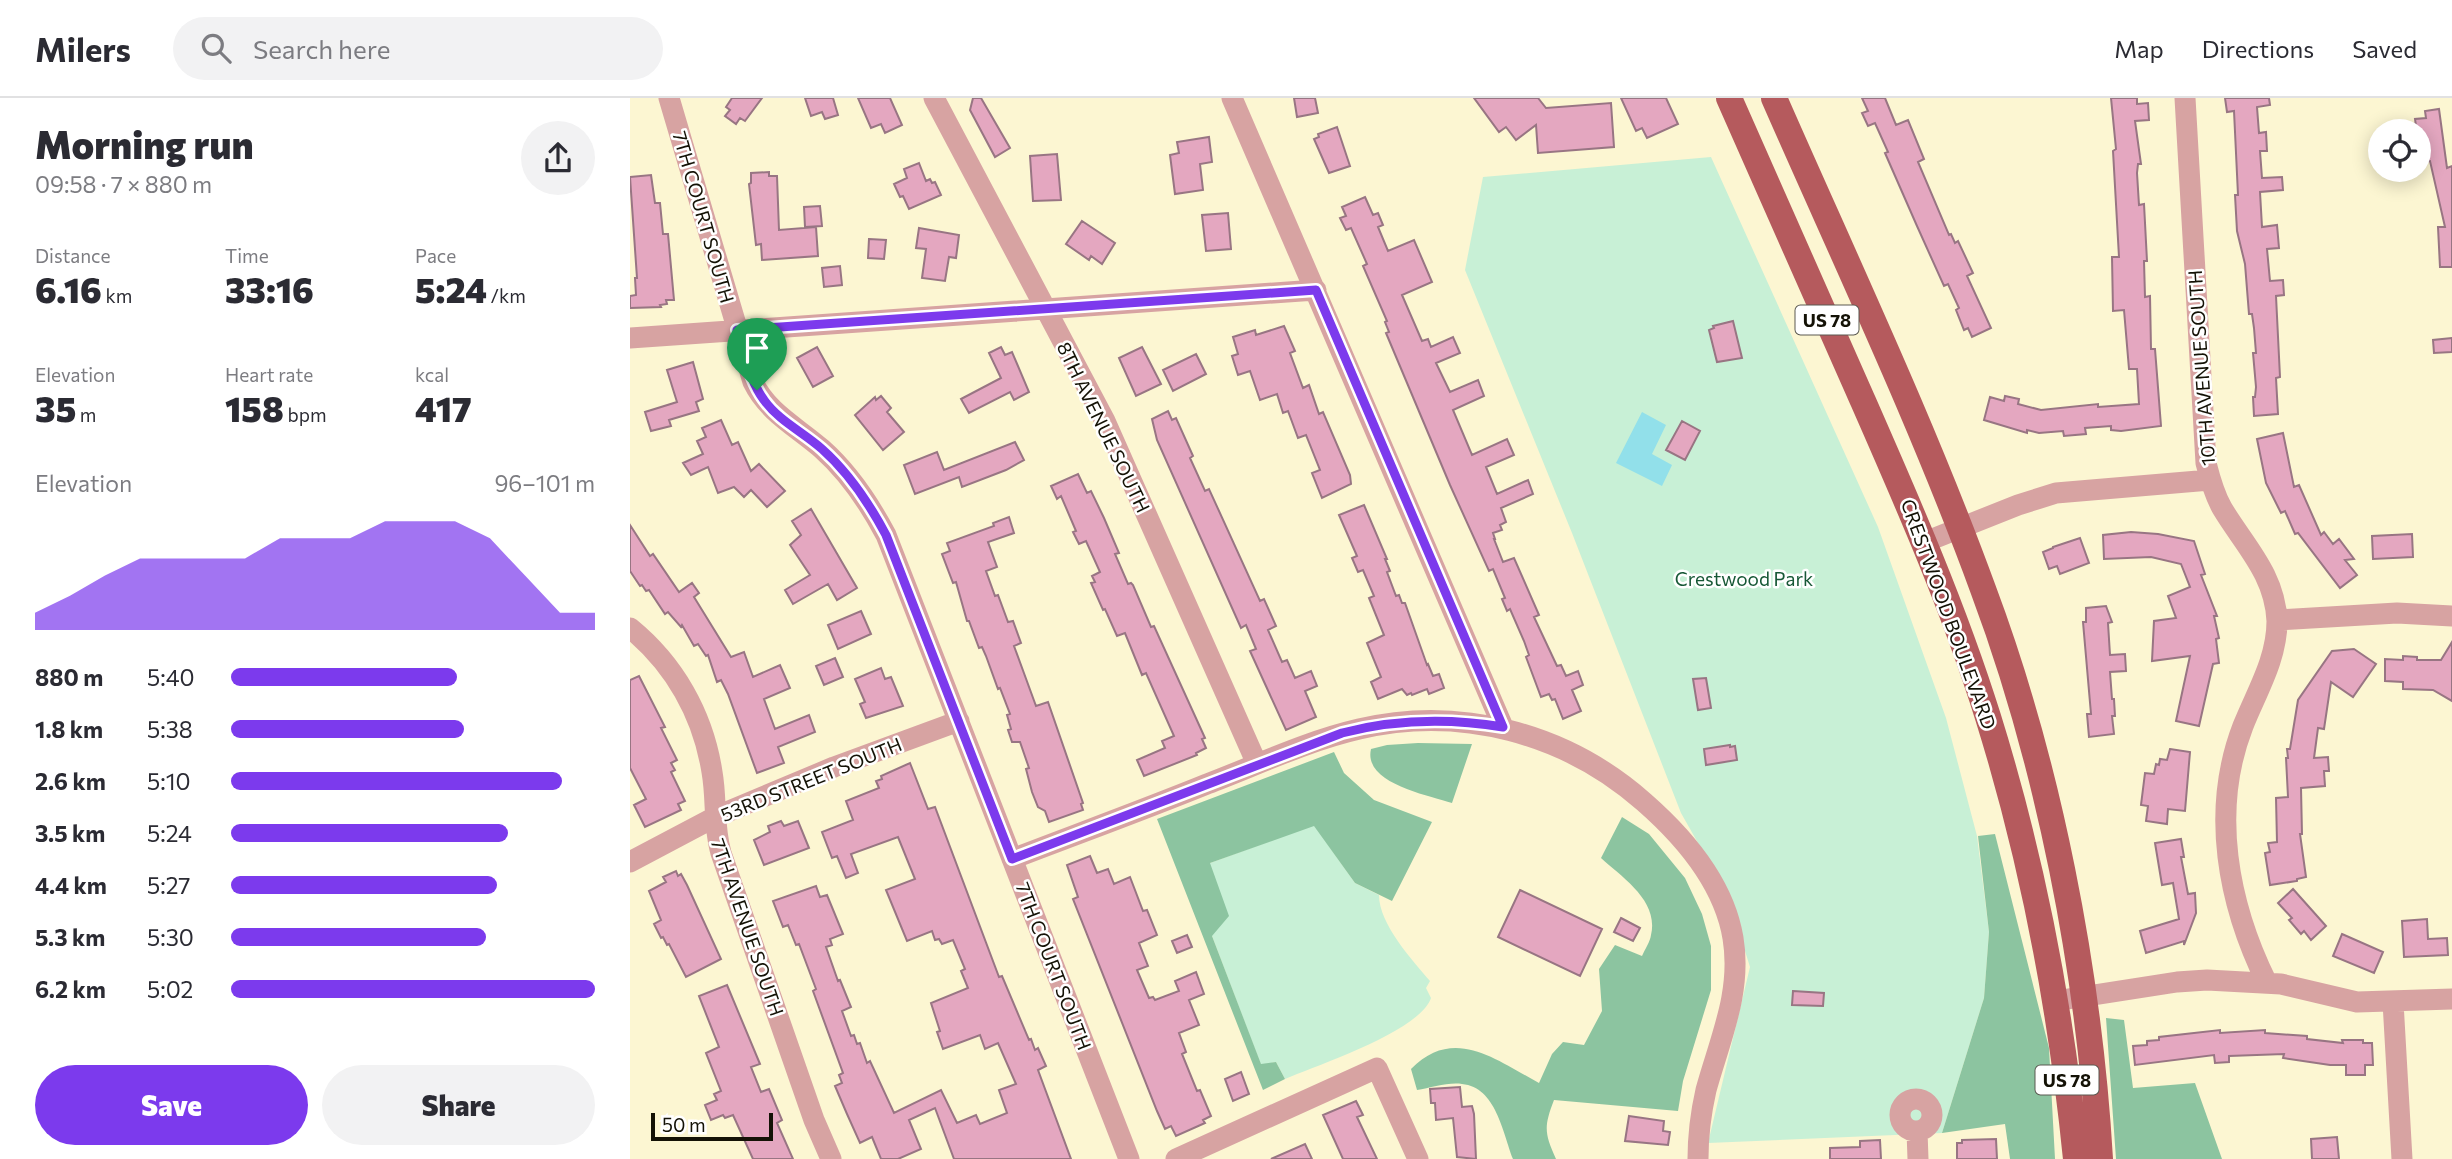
<!DOCTYPE html>
<html lang="en">
<head>
<meta charset="utf-8">
<style>
  :root { --surface:#fff; --page:#f2f2f3; --text:#2b2b33; --muted:#7c7c81; --line:#e1e1e2; --accent:#7c3aed }
  body { margin:0; font-family:Commissioner,sans-serif; background:var(--page); color:var(--text); height:100vh; display:flex; flex-direction:column; font-size:26px; white-space:nowrap }
  * { box-sizing:border-box; margin:0 }
  p { font-size:23px; color:var(--muted) }
  .icon { flex:none; width:38px; height:38px; fill:none; stroke:currentColor; stroke-width:2; stroke-linecap:round; stroke-linejoin:round }
  .map { position:relative; flex:1; overflow:hidden }
  .drawer { display:flex; flex-direction:column; background:var(--surface); width:630px }
  .drawer>* { flex:none }
  .fabs { position:absolute; left:1738px; top:21px; display:grid; gap:14px }
  .fabs a { display:grid; place-items:center; width:63px; height:63px; border-radius:50%; background:var(--surface); box-shadow:0 4px 18px #0003; font-size:35px }
  .scale { position:absolute; left:21px; bottom:18px; width:122px; box-sizing:border-box; padding-left:7px; border:4px solid #141206; border-top:0; font-size:19px; line-height:24px; white-space:nowrap; color:#141206; -webkit-text-stroke:5px #fff; paint-order:stroke }
  .pin { position:absolute; display:grid; place-items:center; width:60px; height:60px; color:#fff; margin:-72px -30px; border-radius:50% 50% 50% 0; rotate:-45deg; box-shadow:0 0 7px #0007 }
  .pin .icon { rotate:45deg }
  .round { display:grid; place-items:center; flex:none; width:74px; height:74px; border-radius:37px; background:var(--page) }
  .overview { display:flex; align-items:center; justify-content:space-between; height:119px; padding:0 35px }
  h1 { font-size:38px; font-weight:800; line-height:52px }
  .stats { display:grid; grid-template-columns:repeat(3,1fr); gap:10px; height:119px; padding:7px 35px }
  .stats div { display:grid; align-content:center }
  .stats b { font-size:35px; font-weight:800 }
  .stats small { font-size:19px; font-weight:400 }
  .stats p { font-size:19px }
  .chart { height:196px; padding:14px 35px }
  .chart p { display:flex; justify-content:space-between }
  .chart svg { width:100%; height:126px; margin-top:7px; fill:var(--accent); opacity:.7 }
  .cta { display:flex; gap:14px; margin-top:auto; padding:14px 35px }
  .cta a { flex:1; height:80px; border-radius:42px; background:var(--accent); color:#fff; font-size:28px; font-weight:800; line-height:80px; text-align:center }
  .cta a+a { background:var(--page); color:var(--text) }
  ul { padding:0 35px; list-style:none; font-size:23px }
  li { display:grid; grid-template-columns:112px 84px 1fr; align-items:center; height:52px }
  li i { height:18px; border-radius:9px; background:var(--accent) }
  header { display:flex; align-items:center; gap:42px; box-sizing:border-box; height:98px; padding:0 35px; background:var(--surface); border-bottom:2px solid var(--line) }
  header strong { font-size:33px }
  nav { display:flex; gap:38px; margin-inline-start:auto; font-size:24px }
  .search { width:490px; height:63px; background:var(--page); display:flex; align-items:center; gap:18px; box-sizing:border-box; padding:0 24px; border-radius:38px; color:var(--muted); font-size:26px }
  main { display:flex; flex:1; min-height:0 }
  .map>svg:first-child { display:block }
  .green { fill:#c8f0d6 }
  .forest { fill:#8cc4a0 }
  .water { fill:#92e0ea }
  .building { fill:#e4a7c0; stroke:#987583; stroke-width:2 }
  .lines { fill:none; stroke-linecap:round; stroke-linejoin:round }
  .minor { stroke:#d7a3a2; stroke-width:21 }
  .major { stroke:#b55a5d; stroke-width:26 }
  .route-casing { stroke:#fff; stroke-width:14 }
  .route { stroke:#7c3aed; stroke-width:9 }
  .labels { text-anchor:middle; dominant-baseline:central; stroke-width:5; stroke-linejoin:round; paint-order:stroke }
  .shield { fill:#fff; stroke:#5a5951; stroke-width:2 }
  .shield-label { font-size:18px; font-weight:bold; fill:#141206 }
  .street-label { font-size:19px; fill:#141206; stroke:#fff }
  .park-label { font-size:19px; fill:#175836; stroke:#fff }
</style>
</head>
<body>
<header>
<strong>Milers</strong>
<div class="search"><svg class="icon" aria-label="search" viewBox="0 0 24 24"><circle cx="10" cy="10" r="6"/><path d="M15 15l6 6"/></svg>Search here</div>
<nav><a>Map</a><a>Directions</a><a>Saved</a></nav>
</header>
<main>
<section class="drawer">
<div class="overview"><div><h1>Morning run</h1><p>09:58 · 7 × 880 m</p></div><a class="round"><svg class="icon" aria-label="share" viewBox="0 0 24 24"><path d="M12 15V3M7 8l5-5 5 5M5 13v7h14v-7"/></svg></a></div>
<div class="stats">
<div><p>Distance</p><b>6.16<small> km</small></b></div>
<div><p>Time</p><b>33:16</b></div>
<div><p>Pace</p><b>5:24<small> /km</small></b></div>
</div>
<div class="stats">
<div><p>Elevation</p><b>35<small> m</small></b></div>
<div><p>Heart rate</p><b>158<small> bpm</small></b></div>
<div><p>kcal</p><b>417</b></div>
</div>
<div class="chart"><p><span>Elevation</span>96–101 m</p>
<svg viewBox="0 0 160 44" preserveAspectRatio="none"><path d="M0 44V38L10 32L20 25L30 19L40 19L50 19L60 19L70 12L80 12L90 12L100 6L110 6L120 6L130 12L140 25L150 38L160 38V44z"/></svg>
</div>
<ul>
<li><b>880 m</b>5:40<i style="width:62%"></i></li>
<li><b>1.8 km</b>5:38<i style="width:64%"></i></li>
<li><b>2.6 km</b>5:10<i style="width:91%"></i></li>
<li><b>3.5 km</b>5:24<i style="width:76%"></i></li>
<li><b>4.4 km</b>5:27<i style="width:73%"></i></li>
<li><b>5.3 km</b>5:30<i style="width:70%"></i></li>
<li><b>6.2 km</b>5:02<i style="width:100%"></i></li>
</ul>
<div class="cta"><a>Save</a><a>Share</a></div>
</section>
<div class="map">
<svg width="1822" height="1061" viewBox="0 0 1822 1061">
  <rect width="100%" height="100%" fill="#fcf6d2"/>
  <path class="green" d="M1081 59 1248 429 1316 620 1347 738 1359 834 1354 900 1312 1035 1078 1045 1120 869 1098 798 1051 715 942 435 835 172 853 79Z
    M684 727 725 785 749 797C749 826 782 862 800 883L796 890 801 900C790 933 688 967 655 981L646 964 631 967 582 838 580 765Z"/>
  <path class="forest" d="M788 645 842 646 822 705C797 697 733 685 741 651L757 647Z
    M704 654 714 675 744 702 802 724 762 803 725 785 684 728 580 765 599 818 582 838 631 966 646 964 655 981 633 992 527 721Z
    M992 719 1019 736 1055 780 1072 816 1081 848V892L1053 983 1048 1013 924 1002C914 1028 914 1035 926 1061H883C873 1035 866 989 832 986 818 984 801 990 787 992L781 971C824 927 866 962 909 985L922 956 933 944 954 947 972 913 969 871 985 847 1012 858C1015 851 1020 844 1021 837 1029 803 993 780 971 760Z
    M1365 736 1419 950 1425 1061H1380L1375 1026 1312 1035 1354 900 1359 834 1348 738Z
    M1476 920 1494 922 1503 990 1565 985 1592 1061H1486Z"/>
  <path class="water" d="M1012 314 1036 327 1022 356 1042 367 1032 388 986 365Z"/>
  <path class="building" d="M102 0H132L115 23 110 20 106 26 95 18 100 12 96 9Z
    M175 0H203L208 17 195 21 192 14 181 18Z
    M228 0H260L272 27 255 35 251 26 241 30Z
    M343 0H351L380 50 365 59 340 12Z
    M664 0H685L688 15 667 19Z
    M844 0H908L916 10 981 5 984 49 908 55 906 27 886 42 876 29 869 34Z
    M991 0H1036L1048 26 1017 40 1012 30 1006 33Z
    M1232 0H1255L1266 27 1278 22 1294 61 1288 64 1319 137 1321 136 1325 145 1328 143 1343 175 1337 178 1361 230 1342 239 1338 230 1334 232 1326 212 1329 210 1318 186 1314 188 1287 128 1255 55 1258 54 1245 25 1238 28 1232 15 1238 13Z
    M1481 0H1507V6L1518 5 1519 22 1505 23 1511 66H1508L1507 75 1509 107 1514 106 1517 163H1514L1515 199 1520 198 1521 251H1525L1531 328 1491 333 1481 332V328L1455 330 1456 336 1434 338 1433 333 1409 335 1397 332V335L1354 322 1360 299 1374 303 1375 298 1389 301 1388 306 1411 312 1468 306V309L1509 306 1507 271H1499L1494 212 1483 213 1482 159H1489L1483 53 1486 51Z
    M1595 0H1639L1640 7 1627 9 1629 35 1636 34 1637 53H1630L1632 80 1652 79 1653 92 1630 94 1632 129 1647 127 1649 150 1637 151 1640 183 1653 182 1654 197 1646 198 1650 279 1646 280 1648 316 1624 318 1623 299H1625L1626 289 1623 255H1626L1624 230 1622 216H1619L1615 166 1607 133 1605 97H1608L1604 13 1597 14Z
    M1809 11 1817 70 1822 68V169H1810L1808 129H1815L1800 63 1791 64 1785 21 1796 20 1795 13Z
    M707 29 720 68 699 75 684 41 689 39 688 36Z
    M579 39 582 64 570 66 573 92 545 96 540 57 549 55 547 44Z
    M427 56 431 102 403 103 400 58Z
    M289 65 296 83 300 81 302 85 305 84 311 97 279 111 273 98 270 99 264 86 277 80 274 71Z
    M139 74V78H147L149 132 186 129 188 158 132 162 131 146 126 147 119 86 121 85V75Z
    M21 77 25 105H30L33 136H38L44 202H36L37 206 30 207 31 209 0 210V198L6 197 5 180H7L0 79Z
    M735 99 743 117 748 115 753 127 748 129 758 153 784 142 802 184 772 197 792 243 798 241 801 249 823 239 830 255 806 265 820 294 848 282 854 298 823 312 842 357 877 341 884 357 856 369 867 396 898 382 903 396 871 410 876 424 870 427 872 432 863 435 865 441H864L873 464 884 460 909 517 904 519 927 568 931 567 936 578 948 573 953 587 942 592 951 613 933 621 925 601 922 602 919 596 911 599 896 559 899 557 894 543 880 511 877 513 872 501 875 500 863 471 859 473 820 387 756 235 759 234 755 224 757 223 733 168 737 166 721 130 716 132 710 120 716 118 712 109Z
    M190 108 192 128 175 129 174 109Z
    M598 115 601 151 576 153 572 117Z
    M452 123 485 145 472 166 461 158 459 162 436 146Z
    M289 130 329 137 326 160 319 159 315 183 292 180 296 151 286 150Z
    M239 141 256 142 254 161 238 160Z
    M210 168 212 187 194 189 192 170Z
    M1103 223 1112 260 1087 264 1079 232 1084 230 1083 228Z
    M654 228 665 253 660 255 673 290 679 287 689 316 693 314 720 377 721 386 692 400 682 375 690 372 676 337 668 340 658 313 653 315 647 296 630 302 620 273 608 277 602 258 608 256 603 239 625 232 626 237Z
    M1822 240V254L1804 255 1803 242Z
    M187 249 203 278 183 289 167 260Z
    M371 249 375 257 382 254 399 294 384 302 380 294 339 315 331 301 371 280 359 255Z
    M512 249 531 286 506 298 489 260Z
    M566 256 576 276 543 293 533 272Z
    M63 264 73 301 66 304 69 313 39 322 41 328 21 333 15 314 47 304 37 272Z
    M251 298 261 310 257 314 274 334 253 352 225 317 245 299 246 302Z
    M538 313 542 322 546 320 563 358 560 360 575 393 579 391 630 503 634 501 646 528 638 532 652 564 657 562 665 580 681 573 687 588 675 593 686 619 656 632 620 553 626 551 616 527 611 530 527 342 522 321Z
    M91 322 102 347 108 344 121 373 129 366 155 393 137 409 121 392 114 399 104 389 88 395 78 369 61 377 53 365 73 356 67 343 76 339 72 330Z
    M1052 323 1070 333 1055 362 1036 352Z
    M1653 335 1664 389 1669 387 1691 437 1694 434 1703 446 1709 441 1724 461 1715 462 1727 477 1710 490 1668 435 1665 436 1655 413 1651 415 1636 385 1627 341Z
    M385 344 394 362 376 372 332 389 329 379 285 396 274 367 307 354 314 372Z
    M448 376 457 395 461 393 474 420 489 455 485 456 498 486 501 485 503 487 521 529 524 528 575 640 572 641 576 650 566 655 567 657 514 678 507 662 535 650 532 643 544 638 516 575 512 577 495 535 487 538 475 511 473 512 461 485 465 484 462 478 470 474 456 443 449 446 443 434 446 433 431 398 427 401 421 388Z
    M734 407 757 461H755L760 473 757 474 766 498 769 497 772 505H775L797 567 798 566 803 578 809 576 814 590 799 596 797 591 782 597 781 595 777 597 772 591 748 601 741 584 751 579 737 545 754 537 739 500 744 498 733 472 728 474 722 460 727 458 709 417Z
    M181 411 227 490 207 502 198 486 163 506 155 492 180 477 160 447 171 437 162 423Z
    M379 419 384 435 358 444 367 469 356 473 365 498 368 497 378 524 383 523 391 545 384 548 406 608 418 604 453 705 451 706 453 712 419 724 415 713 408 709 402 694 396 671 399 670 390 644H382L378 632 381 631 377 617 380 616 370 590 368 591 356 558 352 549 349 550 339 523H337L326 484 323 485 312 456 320 453 317 445 364 428 363 425Z
    M0 427 20 458 23 456 49 494 62 485 69 495 64 499 101 559 114 554 123 579 150 567 160 590 134 601 145 631 179 617 185 634 148 649 154 665 127 675 98 596 91 582 87 584 78 557 76 558 68 546 64 548 52 527 51 529 38 514 35 516 19 492 16 493 12 487 10 488 0 473Z
    M1501 434 1528 436 1564 443 1575 476 1571 477 1587 518H1584L1589 540 1586 541 1589 565 1583 566 1569 628 1546 623 1560 558 1522 563 1524 523 1546 520 1538 498 1560 489 1551 466 1521 459 1474 461 1473 437Z
    M1782 436 1783 459 1743 461 1742 438Z
    M1450 440 1459 465 1430 476 1427 468 1419 471 1413 454 1423 450V449Z
    M1476 508 1482 524 1478 525 1480 557 1495 556 1496 573 1480 574 1482 601H1484L1485 618H1482L1484 636 1459 639 1457 616H1461L1453 524H1456V510Z
    M231 513 241 536 208 551 198 527Z
    M1822 544V603L1803 592 1773 591V584L1755 583V561L1773 562V558L1787 559V562H1811Z
    M1724 551 1746 566 1723 599 1701 584 1694 631 1688 630 1684 660 1698 659 1699 673H1694L1695 688 1671 690 1672 736H1670L1676 779 1667 781V783L1640 787 1635 755 1640 754 1638 745 1647 744 1646 700 1658 699 1656 660H1658L1657 651H1660L1668 602 1702 553Z
    M205 560 213 579 194 587 186 568Z
    M251 570 255 581 261 579 273 608 236 620 230 606 235 604 225 581Z
    M9 578 35 629 31 630 47 662 41 665 45 672 41 674 55 703 48 706 51 712 15 729 4 707 16 701 0 670V582Z
    M1076 580 1081 610 1068 612 1063 581Z
    M1100 647V649L1105 648 1107 662 1076 667 1074 651Z
    M1540 651 1560 654 1555 713 1538 711 1537 726 1516 723 1518 708 1511 707 1515 675 1524 676 1526 666 1529 667 1530 661 1537 662Z
    M280 665 298 711 305 709 369 879 372 878 399 942 401 941 405 952 408 950 416 968 408 972 441 1061H324L305 1010 279 1022 291 1051 268 1061H251L242 1039 230 1045 217 1016 205 988 212 985 209 977 213 975 183 893 186 891 169 846 166 847 158 827 153 829 143 803 186 788 190 799 197 797 213 836 200 841 202 847 196 849 208 883 210 882 221 909 212 913 221 938 224 937 227 946 230 945 237 965 240 963 264 1015 311 992 327 1025 346 1017 350 1026 377 1015 369 992 386 986 368 945 355 951 350 937 313 951 307 934 310 933 301 905 338 890 331 873 335 871 323 842 312 846 309 841 305 842 302 833 277 843 256 792 285 781 268 739 221 756 228 775 216 780 207 758 202 760 192 734 223 722 216 703 249 690 246 683 252 681 251 678Z
    M151 723 154 728 168 723 179 750 134 767 124 742 140 734 138 728Z
    M1551 741 1554 759H1551L1558 796 1565 795 1566 815 1554 847V843L1516 855 1510 833 1549 821 1543 785 1532 787 1525 745Z
    M460 758 467 775 478 771 484 786 500 779 513 813 517 812 527 837 509 845 518 868 507 872 519 900 523 899 525 902 549 893 545 883 566 874 574 896 559 902 569 927 549 935 556 954 552 956 567 993 570 992 581 1018 573 1022 575 1025 546 1038 541 1028 535 1031 527 1013 443 801 448 799 437 767Z
    M46 773 48 778 51 776 57 787 91 861 56 879 39 846 37 847 33 839 31 840 24 826 31 822 19 793 36 784 33 779Z
    M1663 791 1696 828 1681 842 1674 833 1671 836 1659 822 1662 820 1648 805Z
    M890 792 972 831 950 878 868 839Z
    M991 820 1010 830 1003 843 984 834Z
    M1797 821 1798 841 1817 840 1818 857 1774 859 1772 823Z
    M1712 836 1753 854 1744 875 1703 858Z
    M557 837 562 849 547 855 542 843Z
    M97 887 130 966 121 969 131 994 139 991 152 1022 147 1025 163 1061H123L103 1017 95 1020 93 1017 81 1022 75 1007 87 1002 84 996 91 993 76 955 89 949 69 898Z
    M1163 893 1194 895 1193 908 1162 907Z
    M1590 932V935L1635 932V935L1677 938V941L1713 945 1712 942H1733V945H1742L1743 967H1735V977H1716V967H1700L1653 960 1654 956 1599 958V964L1585 965 1584 957 1505 967 1503 948 1517 947V943L1529 942V939Z
    M611 974 619 996 603 1003 595 981Z
    M830 989 832 1009 842 1008 844 1016 846 1061 827 1059 823 1020 806 1022 805 1005H801L800 991Z
    M726 1003 733 1017 727 1019 747 1061H713L693 1017Z
    M999 1018 1034 1023 1033 1033 1040 1034 1038 1047 995 1043Z
    M1707 1039 1709 1061H1682L1681 1041Z
    M1366 1041 1367 1061H1327V1045H1332V1042Z
    M1250 1042 1251 1061H1200V1050L1230 1049V1043Z
    M675 1046 682 1061H641Z"/>
  <g class="lines">
    <path class="minor" d="M39 0 123 284C138 315 167 329 192 351 219 375 239 405 256 437L499 1061
      M304 0 475 323 627 666
      M602 0 873 629
      M1555 0 1576 365C1580 381 1584 396 1592 410 1614 447 1645 476 1647 523 1647 561 1627 593 1613 628 1580 713 1598 806 1637 885
      M0 240 686 192
      M1295 444 1388 407 1426 395 1580 382
      M1647 522 1767 515 1822 518
      M0 530C44 566 73 616 82 674 87 702 83 727 91 755L184 1022 201 1061
      M382 761C447 736 513 712 577 686 627 667 677 643 729 631 830 607 936 635 1014 704 1054 739 1094 786 1103 840 1112 894 1090 941 1076 992 1071 1014 1068 1038 1068 1061
      M0 764 85 719 204 669 329 623
      M1425 903 1547 884 1577 882 1651 886 1727 904 1822 901
      M1763 904 1772 1061
      M1270 1017a16 16 0 1 1 32 0a16 16 0 1 1-32 0Z
      M1287 1033 1288 1061
      M546 1061 747 970 788 1061"/>
    <path class="major" d="M1099 0C1143 98 1186 196 1229 294 1276 401 1323 507 1358 619 1403 763 1431 911 1446 1061
      M1144 0C1215 162 1292 324 1353 491 1419 667 1459 873 1470 1061"/>
  </g>
  <g class="lines">
    <defs>
      <path id="route" d="M686 192 873 629C818 620 766 621 712 635L382 761 256 437C239 405 219 375 192 351 173 334 149 323 134 302 119 282 115 255 107 232Z"/>
    </defs>
    <use href="#route" class="route-casing"/>
    <use href="#route" class="route"/>
  </g>
  <g class="labels">
    <g class="shield">
      <rect x="1165.5" y="207.5" width="63" height="29" rx="5"/>
      <rect x="1405.5" y="967.5" width="63" height="29" rx="5"/>
    </g>
    <g class="shield-label">
      <text x="1197" y="222">US 78</text>
      <text x="1437" y="982">US 78</text>
    </g>
    <g class="street-label">
      <text transform="translate(74 119) rotate(74)">7TH COURT SOUTH</text>
      <text transform="translate(1571 270) rotate(-94)">10TH AVENUE SOUTH</text>
      <text transform="translate(474 329) rotate(64)">8TH AVENUE SOUTH</text>
      <text transform="translate(1319 516) rotate(70)">CRESTWOOD BOULEVARD</text>
      <text transform="translate(181 681) rotate(-22)">53RD STREET SOUTH</text>
      <text transform="translate(118 829) rotate(71)">7TH AVENUE SOUTH</text>
      <text transform="translate(424 868) rotate(69)">7TH COURT SOUTH</text>
    </g>
    <g class="park-label">
      <text x="1114" y="480">Crestwood Park</text>
    </g>
  </g>
</svg>
<div class="fabs">
<a><svg class="icon" aria-label="locate" viewBox="0 0 24 24"><circle cx="12" cy="12" r="6"/><path d="M12 2v4M12 18v4M2 12h4M18 12h4"/></svg></a>
</div>
<div class="scale">50 m</div>
<div class="pin" style="left:127px;top:292px;background:#1e9e55"><svg class="icon" aria-label="arrive" viewBox="0 0 24 24"><path d="M6 21V4h12l-3 4 3 4H6"/></svg></div>
</div>
</main>
</body>
</html>
